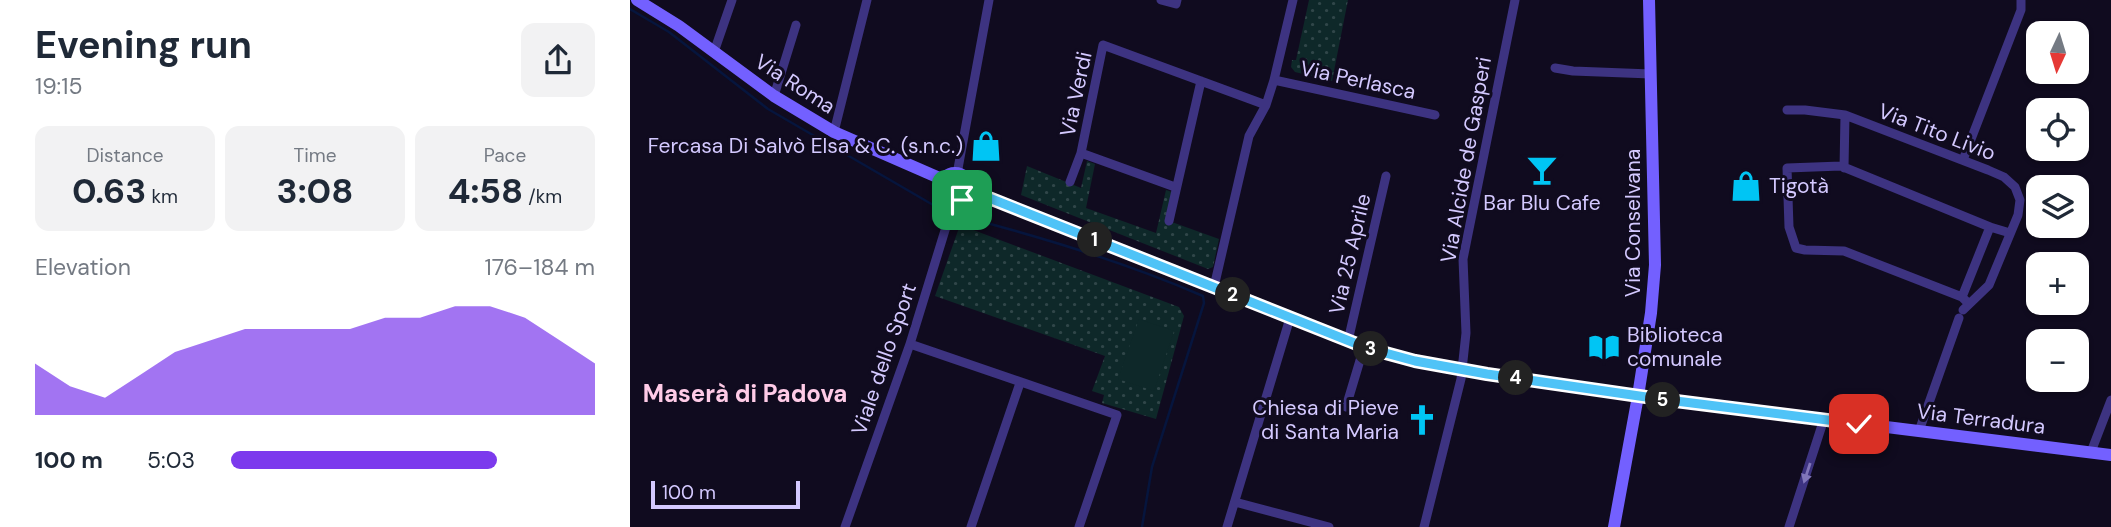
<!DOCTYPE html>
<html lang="en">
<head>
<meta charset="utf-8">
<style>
  :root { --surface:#fff; --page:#f2f2f3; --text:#1f2937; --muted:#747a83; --accent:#7c3aed }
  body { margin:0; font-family:"DM Sans",sans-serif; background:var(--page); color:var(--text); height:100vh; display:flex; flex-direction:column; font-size:26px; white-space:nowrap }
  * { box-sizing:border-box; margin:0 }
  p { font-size:23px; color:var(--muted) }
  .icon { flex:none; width:38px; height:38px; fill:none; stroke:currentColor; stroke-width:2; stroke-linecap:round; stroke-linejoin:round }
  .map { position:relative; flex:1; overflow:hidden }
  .side { display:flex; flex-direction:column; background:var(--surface); width:630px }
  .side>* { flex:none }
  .needle { width:46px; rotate:184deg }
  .tools { position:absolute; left:1396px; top:21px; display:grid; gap:14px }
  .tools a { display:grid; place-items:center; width:63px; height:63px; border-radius:14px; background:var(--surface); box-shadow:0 2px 5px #0004; font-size:35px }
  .scale { position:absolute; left:21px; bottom:18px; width:149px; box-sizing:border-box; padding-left:7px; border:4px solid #d4c9ff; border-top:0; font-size:19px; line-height:24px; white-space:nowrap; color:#d4c9ff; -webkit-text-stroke:5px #100b1f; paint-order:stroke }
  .pin { position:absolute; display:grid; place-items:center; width:60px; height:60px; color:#fff; margin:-30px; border-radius:14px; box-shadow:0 4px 10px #0006 }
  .km { position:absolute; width:35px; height:35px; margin:-18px; border-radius:50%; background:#222; color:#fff; font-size:19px; line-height:35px; text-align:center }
  .round { display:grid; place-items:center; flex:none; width:74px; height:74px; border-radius:14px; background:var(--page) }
  .headline { display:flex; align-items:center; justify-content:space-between; height:119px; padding:0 35px }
  h1 { font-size:38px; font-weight:700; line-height:52px }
  .figures { display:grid; grid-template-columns:repeat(3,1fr); gap:10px; height:119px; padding:7px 35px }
  .figures div { display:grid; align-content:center; border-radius:14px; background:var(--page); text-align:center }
  .figures b { font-size:35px; font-weight:700 }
  .figures small { font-size:19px; font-weight:400 }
  .figures p { font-size:19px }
  .chart { height:196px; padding:14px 35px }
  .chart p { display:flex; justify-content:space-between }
  .chart svg { width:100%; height:126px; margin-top:7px; fill:var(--accent); opacity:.7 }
  ul { padding:0 35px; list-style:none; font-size:23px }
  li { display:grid; grid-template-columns:112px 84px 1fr; align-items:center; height:52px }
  li i { height:18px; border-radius:9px; background:var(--accent) }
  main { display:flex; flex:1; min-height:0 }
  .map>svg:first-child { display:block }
  .green { fill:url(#green-dots) }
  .pitch { fill:#0e2829 }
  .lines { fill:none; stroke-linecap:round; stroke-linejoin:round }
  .stream { stroke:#06153d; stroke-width:2.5 }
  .minor { stroke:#3d3381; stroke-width:9 }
  .secondary { stroke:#7360ff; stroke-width:12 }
  .oneway { fill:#8176ba }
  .route-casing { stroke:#fff; stroke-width:14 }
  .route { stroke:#4fc3f7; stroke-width:9 }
  .labels { text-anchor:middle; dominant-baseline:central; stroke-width:6; stroke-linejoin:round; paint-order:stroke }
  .street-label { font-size:21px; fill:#d4c9ff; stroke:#100b1f }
  .poi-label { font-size:21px; fill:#d4c9ff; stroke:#100b1f; text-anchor:end }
  .quarter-label { font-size:24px; font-weight:bold; fill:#ffcbe7; stroke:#100b1f }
</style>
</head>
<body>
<main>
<section class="side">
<div class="headline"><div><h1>Evening run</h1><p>19:15</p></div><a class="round"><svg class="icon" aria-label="share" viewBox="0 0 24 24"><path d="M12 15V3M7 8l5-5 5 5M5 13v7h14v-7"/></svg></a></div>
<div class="figures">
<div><p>Distance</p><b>0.63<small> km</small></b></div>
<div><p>Time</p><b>3:08</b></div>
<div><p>Pace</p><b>4:58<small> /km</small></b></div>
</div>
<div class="chart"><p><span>Elevation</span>176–184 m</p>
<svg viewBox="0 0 160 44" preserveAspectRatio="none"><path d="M0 44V26L10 34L20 38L30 30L40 22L50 18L60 14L70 14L80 14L90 14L100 10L110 10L120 6L130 6L140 10L150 18L160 26V44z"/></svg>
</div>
<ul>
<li><b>100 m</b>5:03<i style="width:73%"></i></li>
</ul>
</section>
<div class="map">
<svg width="1481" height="527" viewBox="0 0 1481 527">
  <defs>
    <pattern id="green-dots" width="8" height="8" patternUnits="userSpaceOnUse" patternTransform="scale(1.75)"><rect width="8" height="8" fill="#0e2829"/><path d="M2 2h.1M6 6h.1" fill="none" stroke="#304649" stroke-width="1.8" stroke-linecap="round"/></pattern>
  </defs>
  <rect width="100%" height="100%" fill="#100b1f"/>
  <path class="green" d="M679 0H718L702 81 665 72 661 67 662 60H666Z
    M457 161 465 164 456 208 526 233 536 190 542 192 539 221 589 239 583 267 578 269 391 195 397 166 451 188Z
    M330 225 549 307 554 316 526 419 472 403 474 395 462 391 475 356 305 296Z"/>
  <path class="pitch" d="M509 319 544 331 524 391 488 379Z"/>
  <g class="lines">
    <path class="stream" d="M0 9 39 32 138 109 310 209
      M334 217C415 238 497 263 573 296L574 303 522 467 512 527"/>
    <path class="minor" d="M531 0 546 4 547 0
      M84 52 102 0
      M925 68 943 71 1021 74
      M644 80 805 115
      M144 96 166 25
      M1157 110H1175L1215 115 1358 170 1374 177 1385 187 1390 200 1388 215 1359 285 1333 310
      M204 132 237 0
      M1333 160 1391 10V0
      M1214 168 1215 115
      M327 174 359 0
      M440 182 451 153
      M545 187 451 153 473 45 636 105
      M539 221 571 81
      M584 287 619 136 636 105 644 80 663 0
      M1332 297 1214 251 1175 250 1166 248 1159 227 1157 168 1211 166 1360 227
      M1336 301 1332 297 1360 227 1380 233
      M718 341 756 176
      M280 344 487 415 449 527
      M716 407 734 347
      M1289 431 1329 318
      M1461 452 1481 400
      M605 502 699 527
      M215 527 280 344 324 201
      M341 527 390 383
      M597 527 660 318
      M794 527 831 379 836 333 833 259 885 0
      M1159 527 1194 419"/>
    <path class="secondary" d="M7 0 49 26 144 96 204 132 314 180
      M311 187a14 14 0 1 1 28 0a14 14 0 1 1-28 0Z
      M339 190 737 348 785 361 833 370 1008 396 1481 455
      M984 527 1008 396 1021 313 1025 265 1019 0"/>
  </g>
  <defs><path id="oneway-solid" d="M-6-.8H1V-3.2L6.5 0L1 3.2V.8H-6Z" transform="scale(1.75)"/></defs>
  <use class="oneway" href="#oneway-solid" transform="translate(1177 473) rotate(108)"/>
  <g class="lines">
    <defs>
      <path id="route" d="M332 200 339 190 737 348 785 361 857 374 1030 399 1229 424"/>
    </defs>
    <use href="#route" class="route-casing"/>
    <use href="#route" class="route"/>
  </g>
  <defs>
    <symbol id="shop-bare" viewBox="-9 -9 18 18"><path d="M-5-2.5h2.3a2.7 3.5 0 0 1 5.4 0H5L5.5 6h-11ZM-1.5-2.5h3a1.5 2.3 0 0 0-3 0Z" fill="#00c5f4" stroke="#100b1f" stroke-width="2.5" paint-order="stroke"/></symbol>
    <symbol id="bar-bare" viewBox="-9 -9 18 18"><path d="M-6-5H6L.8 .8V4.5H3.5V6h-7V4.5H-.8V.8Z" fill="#00c5f4" stroke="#100b1f" stroke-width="2.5" paint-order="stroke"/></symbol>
    <symbol id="library-bare" viewBox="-9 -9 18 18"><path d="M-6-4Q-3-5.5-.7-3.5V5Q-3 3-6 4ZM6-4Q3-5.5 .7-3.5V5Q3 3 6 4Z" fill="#00c5f4" stroke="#100b1f" stroke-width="2.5" paint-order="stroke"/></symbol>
    <symbol id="church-bare" viewBox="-9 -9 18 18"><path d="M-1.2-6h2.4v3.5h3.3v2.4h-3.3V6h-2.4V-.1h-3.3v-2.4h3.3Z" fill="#00c5f4" stroke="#100b1f" stroke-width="2.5" paint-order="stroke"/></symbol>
  </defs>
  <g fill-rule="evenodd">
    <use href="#shop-bare" x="334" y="124" width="44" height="44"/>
    <use href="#bar-bare" x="890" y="148" width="44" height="44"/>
    <use href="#shop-bare" x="1094" y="164" width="44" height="44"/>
    <use href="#library-bare" x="952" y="325" width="44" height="44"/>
    <use href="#church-bare" x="770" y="398" width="44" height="44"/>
  </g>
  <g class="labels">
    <g class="street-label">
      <text transform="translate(728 80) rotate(12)">Via Perlasca</text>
      <text transform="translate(165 84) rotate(33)">Via Roma</text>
      <text transform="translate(446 94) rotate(-78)">Via Verdi</text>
      <text transform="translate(1307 132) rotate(21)">Via Tito Livio</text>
      <text transform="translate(836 160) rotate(-80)">Via Alcide de Gasperi</text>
      <text transform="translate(1003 223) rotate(-90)">Via Conselvana</text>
      <text transform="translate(720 254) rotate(-77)">Via 25 Aprile</text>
      <text transform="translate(254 359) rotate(-71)">Viale dello Sport</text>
      <text transform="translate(1351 419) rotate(7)">Via Terradura</text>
    </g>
    <g class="poi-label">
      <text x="333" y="146">Fercasa Di Salvò Elsa &amp; C. (s.n.c.)</text>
      <text x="1139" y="186" text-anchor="start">Tigotà</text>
      <text x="912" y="203" text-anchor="middle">Bar Blu Cafe</text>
      <text x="997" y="335" text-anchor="start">Biblioteca<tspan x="997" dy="24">comunale</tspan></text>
      <text x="769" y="408">Chiesa di Pieve<tspan x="769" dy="24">di Santa Maria</tspan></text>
    </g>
    <g class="quarter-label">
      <text x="115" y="393">Maserà di Padova</text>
    </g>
  </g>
</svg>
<div class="tools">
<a><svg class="needle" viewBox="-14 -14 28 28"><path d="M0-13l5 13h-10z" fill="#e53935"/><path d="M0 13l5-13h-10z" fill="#747a83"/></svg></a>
<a><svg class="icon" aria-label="locate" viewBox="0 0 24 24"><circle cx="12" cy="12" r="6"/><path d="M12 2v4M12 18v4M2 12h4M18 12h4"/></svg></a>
<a><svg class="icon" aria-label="layers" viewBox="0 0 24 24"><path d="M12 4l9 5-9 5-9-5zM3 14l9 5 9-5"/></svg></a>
<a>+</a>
<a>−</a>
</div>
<div class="scale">100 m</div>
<div class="pin" style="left:332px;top:200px;background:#1e9e55"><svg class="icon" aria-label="arrive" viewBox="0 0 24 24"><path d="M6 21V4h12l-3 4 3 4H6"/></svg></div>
<div class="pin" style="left:1229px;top:424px;background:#d93025"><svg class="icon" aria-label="check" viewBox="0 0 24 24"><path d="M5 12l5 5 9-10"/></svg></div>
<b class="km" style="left:465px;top:240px">1</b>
<b class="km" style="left:603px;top:295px">2</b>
<b class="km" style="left:741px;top:349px">3</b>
<b class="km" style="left:886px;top:378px">4</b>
<b class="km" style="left:1033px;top:400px">5</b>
</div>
</main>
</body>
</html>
